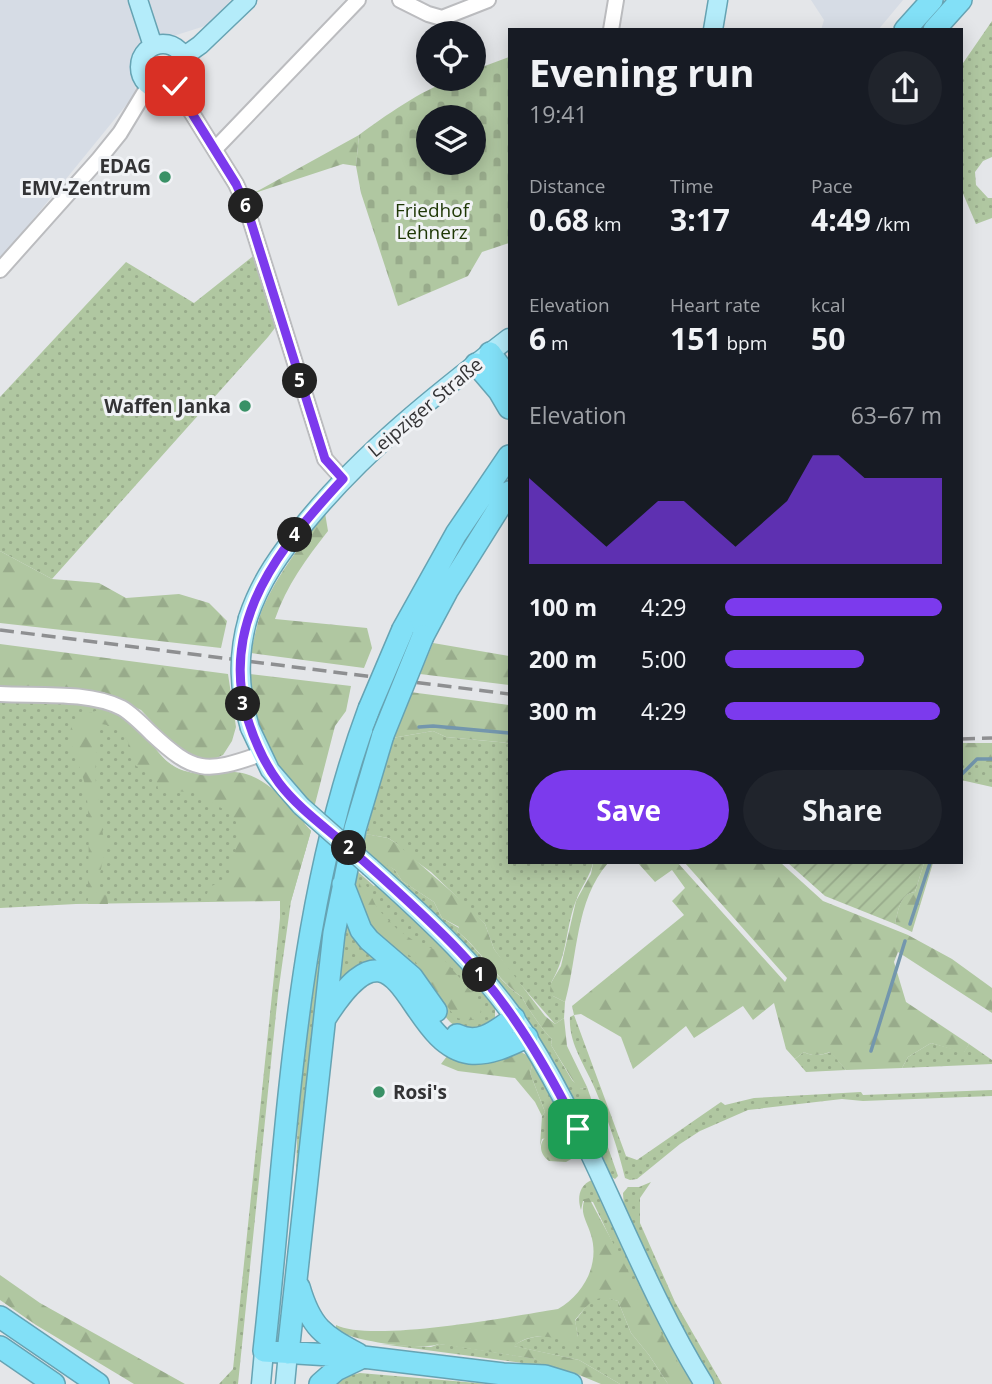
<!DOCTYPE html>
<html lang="en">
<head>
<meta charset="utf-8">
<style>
  :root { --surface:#171b24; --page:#20242c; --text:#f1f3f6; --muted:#9ea1a6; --accent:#7c3aed }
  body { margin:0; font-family:"Open Sans",sans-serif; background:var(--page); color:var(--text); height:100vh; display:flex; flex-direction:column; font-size:26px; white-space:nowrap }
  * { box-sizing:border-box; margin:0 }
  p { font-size:23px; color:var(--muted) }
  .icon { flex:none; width:38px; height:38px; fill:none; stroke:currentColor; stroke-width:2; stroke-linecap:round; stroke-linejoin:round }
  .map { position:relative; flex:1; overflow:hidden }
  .details { position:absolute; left:508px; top:28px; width:455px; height:836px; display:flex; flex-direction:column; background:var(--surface); border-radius:0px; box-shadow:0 4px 18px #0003 }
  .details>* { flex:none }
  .fabs { position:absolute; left:416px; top:21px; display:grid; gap:14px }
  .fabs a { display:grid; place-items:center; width:70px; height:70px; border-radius:50%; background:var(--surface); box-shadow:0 4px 18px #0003; font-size:35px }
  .pin { position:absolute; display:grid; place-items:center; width:60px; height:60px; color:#fff; margin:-30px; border-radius:14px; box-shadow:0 4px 10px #0006 }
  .km { position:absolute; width:35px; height:35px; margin:-18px; border-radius:50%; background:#222; color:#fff; font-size:19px; line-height:35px; text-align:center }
  .round { display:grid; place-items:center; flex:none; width:74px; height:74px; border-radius:37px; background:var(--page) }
  .head { display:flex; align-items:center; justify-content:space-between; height:119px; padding:0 21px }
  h1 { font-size:38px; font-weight:700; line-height:52px }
  .metrics { display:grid; grid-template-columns:repeat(3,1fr); gap:10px; height:119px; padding:7px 21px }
  .metrics div { display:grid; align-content:center }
  .metrics b { font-size:30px; font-weight:700 }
  .metrics small { font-size:19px; font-weight:400 }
  .metrics p { font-size:19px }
  .chart { height:196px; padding:14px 21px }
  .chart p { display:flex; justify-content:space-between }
  .chart svg { width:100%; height:126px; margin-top:7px; fill:var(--accent); opacity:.7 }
  .cta { display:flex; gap:14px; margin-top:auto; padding:14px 21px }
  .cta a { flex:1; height:80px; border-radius:42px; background:var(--accent); color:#fff; font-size:28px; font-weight:700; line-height:80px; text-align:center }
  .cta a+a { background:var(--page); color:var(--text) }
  ul { padding:0 21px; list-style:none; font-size:23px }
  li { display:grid; grid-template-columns:112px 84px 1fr; align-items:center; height:52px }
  li i { height:18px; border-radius:9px; background:var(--accent) }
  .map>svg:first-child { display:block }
  .built { fill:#d6dce5 }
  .grass { fill:url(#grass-dots) }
  .forest { fill:url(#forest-firs) }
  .cemetery { fill:url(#cemetery-stones); fill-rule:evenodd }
  .garden { fill:url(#garden-furrows) }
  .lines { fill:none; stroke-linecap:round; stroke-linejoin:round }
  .stream { stroke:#7396ad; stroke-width:3.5 }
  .minor-casing { stroke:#bbbcbf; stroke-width:18 }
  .major-casing { stroke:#66a3b3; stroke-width:21 }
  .highway-casing { stroke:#66a3b3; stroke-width:24 }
  .minor { stroke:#fff; stroke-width:14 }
  .major { stroke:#b4ecfa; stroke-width:18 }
  .highway { stroke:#82e0f7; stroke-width:21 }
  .rail { stroke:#8e8f91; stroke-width:3.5; stroke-dasharray:14 7; stroke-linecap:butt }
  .major-bridge-casing { stroke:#66a3b3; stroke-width:21; stroke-linecap:butt }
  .highway-bridge-casing { stroke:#66a3b3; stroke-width:24; stroke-linecap:butt }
  .major-bridge { stroke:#b4ecfa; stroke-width:18 }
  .highway-bridge { stroke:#82e0f7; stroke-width:21 }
  .route-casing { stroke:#fff; stroke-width:14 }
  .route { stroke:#7c3aed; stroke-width:9 }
  .poi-dot { fill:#399166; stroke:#f1f3f6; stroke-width:2.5 }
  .labels { text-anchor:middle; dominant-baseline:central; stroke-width:6; stroke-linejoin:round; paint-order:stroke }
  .poi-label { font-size:19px; font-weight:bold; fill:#333335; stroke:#f1f3f6; text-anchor:end }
  .park-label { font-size:19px; fill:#1e3705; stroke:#f1f3f6 }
  .street-label { font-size:19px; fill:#333335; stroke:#f1f3f6 }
</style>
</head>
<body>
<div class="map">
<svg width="992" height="1384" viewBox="0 0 992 1384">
  <defs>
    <pattern id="grass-dots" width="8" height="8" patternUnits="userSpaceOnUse" patternTransform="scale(1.75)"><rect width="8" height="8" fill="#b0c7a1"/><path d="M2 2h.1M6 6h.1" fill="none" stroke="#98ab8b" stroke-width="1.8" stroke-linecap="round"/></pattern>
    <pattern id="forest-firs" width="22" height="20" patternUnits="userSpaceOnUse" patternTransform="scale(1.75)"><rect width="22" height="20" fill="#b0c7a1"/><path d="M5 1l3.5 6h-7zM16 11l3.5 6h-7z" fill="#98ab8b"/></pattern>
    <pattern id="cemetery-stones" width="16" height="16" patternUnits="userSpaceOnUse" patternTransform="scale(1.75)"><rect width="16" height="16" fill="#b0c7a1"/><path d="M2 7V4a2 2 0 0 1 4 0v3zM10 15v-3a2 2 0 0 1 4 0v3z" fill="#98ab8b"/></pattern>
    <pattern id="garden-furrows" width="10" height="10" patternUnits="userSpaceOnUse" patternTransform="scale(1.75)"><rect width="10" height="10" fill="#b0c7a1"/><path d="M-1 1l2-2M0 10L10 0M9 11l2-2" fill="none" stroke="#98ab8b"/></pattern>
  </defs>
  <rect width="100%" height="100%" fill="#e4e6e9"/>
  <path class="built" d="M0 0H231L208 25 164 39 142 50 133 63 136 93 0 260Z
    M811 0H903L878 30H821L824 20Z"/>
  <path class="grass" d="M992 21V157L983 161 975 172 976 185 988 198H992V218L976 224 961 189V66Z
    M257 253 278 324 268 337 52 579 0 551V397L126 262 194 303Z
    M0 701C29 702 80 698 107 708 117 712 128 723 137 730 150 740 160 759 175 767 193 776 208 774 227 773 265 771 289 805 311 831L291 901 278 994 238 1384H219L233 1369 280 918V901L76 904 0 908Z
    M433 731 446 737 509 743V863H593C590 876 582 886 577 898 565 927 569 952 551 983L553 996 565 1002 564 1018 555 1024 513 976 494 949 485 924 431 872 406 854 396 843 388 838 366 834 392 738Z
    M963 762H992V787L961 780Z
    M334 851 341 856 317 983 302 1149 282 1319 296 1174 298 1111 313 966Z
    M370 853 395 870 402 881 434 902 442 918 459 928 457 931C481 951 496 980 522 997 525 1004 545 1034 552 1039L551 1045 572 1080 581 1089 587 1087 618 1176 615 1179 608 1175 580 1112 560 1074 532 1030 431 912Z
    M357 871 374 886 378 883 446 950 495 1008V1017L488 1030 457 1028 450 1022 356 916 354 882Z
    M346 924C359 947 378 950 395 966 417 988 442 1048 479 1044 490 1043 499 1036 508 1032L512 1034C506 1044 495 1046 484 1048 417 1060 400 902 337 992Z
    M574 1015 626 1156 637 1160 721 1102 725 1105 754 1098 861 1092 863 1095 992 1090V1096L863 1101 842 1099 748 1110 700 1131 680 1144 637 1179 630 1180 625 1178C618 1148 607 1117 595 1089 586 1067 568 1043 570 1017Z
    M931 1043 964 1052 969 1044 992 1060V1064L902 1068 908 1057Z
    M804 1052C813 1057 821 1055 831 1052L846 1070 806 1072 795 1059Z
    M533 1062 576 1144 566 1146 556 1136 542 1139 540 1146 542 1116 545 1112 530 1073Z
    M592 1180 688 1370 679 1367 622 1263 593 1202 583 1201 581 1210C577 1198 579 1185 592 1180Z
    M651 1182 640 1198V1223L675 1302 722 1384H712L681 1331 624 1209 623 1193 628 1187H639Z
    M603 1296 618 1301 631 1333 649 1355 668 1384H620L579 1360 513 1346C532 1332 555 1336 578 1337L575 1321 591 1300Z
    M381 1344 431 1347 439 1344 449 1345 537 1359 545 1366Z
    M360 1373 489 1384H330L343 1377Z"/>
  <path class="forest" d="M359 135 356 166 343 164 252 194Z
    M325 513 328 531C306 559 287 585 275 619L367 628 372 648 364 668 251 653C254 639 257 623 262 610 277 574 302 544 325 513Z
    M0 551 52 579 99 583 126 598 179 594 209 603 227 621 221 648 0 623Z
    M433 643 509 656V685L420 674Z
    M0 644 228 674 236 727 232 741 223 755 214 759 201 760 185 757 141 710 103 692 0 688Z
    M250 674 351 686 346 711 335 726 314 808 278 767 257 725Z
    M410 692 509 705V743L446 737 433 731 392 738Z
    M108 708C125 716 138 727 150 741 156 749 163 760 172 765 197 783 222 767 246 774 274 782 293 811 311 831L291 901H205L209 887 223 881 231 870 239 836 238 825 230 813 195 793 158 789C157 774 149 771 136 766 129 744 128 728 101 724L98 729 95 775 105 850 96 892 107 895 108 904H88C87 865 92 824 85 785 82 769 66 741 71 728 77 714 95 711 108 708Z
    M961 743H992V762H964L961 771Z
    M366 834 388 838 396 843 470 908 485 924 494 949 545 1016 555 1024 564 1018 567 1046 587 1087 581 1089 577 1087 551 1045 552 1039C545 1034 525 1004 522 997 496 979 481 950 457 931L459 927 442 918 434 902 402 881 395 870 376 859 362 847Z
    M593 863H608C575 901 578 956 565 1002L553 996 550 991 551 983 561 966 576 901 591 874Z
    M638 863H678L785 982 787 978 685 863H781L823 901 908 935 952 959 992 988V1013L898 952 894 962 906 1002 969 1044 964 1053 931 1043 908 1057 902 1068 846 1070 830 1052C821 1055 813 1057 804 1052L795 1059 786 1049 774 1003 753 1020 743 1006 694 1038 686 1026 633 1069 621 1037 581 1014 574 1015 572 1006 684 915 672 901 685 888 672 870 655 882Z
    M924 863H933L912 932 895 924C898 911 900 893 915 892Z
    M359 883 366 885 377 908 397 929 417 943 436 950 480 1002C485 1022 469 1023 455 1017L412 957 373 932 358 896Z
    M451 1051H518L525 1054 533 1062 530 1073 545 1112 542 1116 535 1102 515 1078 458 1071 441 1064Z
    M548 1135 556 1136 566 1146 576 1144 580 1154 566 1162 549 1161C539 1154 538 1142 548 1135Z
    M589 1198 679 1366 688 1370 697 1384H668L649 1355 631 1333 618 1301C593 1293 591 1302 575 1320L578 1337 573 1343C552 1337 533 1331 514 1346L579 1360 620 1384H601L572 1372 545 1366 536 1359 439 1344C420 1351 353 1341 336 1330V1325C371 1343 514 1316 558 1309 584 1294 600 1264 591 1235 587 1221 579 1213 585 1199Z
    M0 1275 40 1303 185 1384H134L36 1325 0 1300Z"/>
  <path class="cemetery" d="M509 57V243L482 252 468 276 398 306 361 193 356 166 359 135C385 116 421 90 452 80 459 78 467 79 474 79V70ZM429 117H474V163H429Z"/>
  <path class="garden" d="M788 863H924L915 892C900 893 898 912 895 924L825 896Z"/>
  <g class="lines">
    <path class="stream" d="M419 727 433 726 509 733
      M961 775 977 759H992
      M910 924 930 863
      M871 1051 905 941"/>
    <defs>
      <path id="minor" d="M400 0 428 14 442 18 488 0
        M611 30 616 0
        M175 86 236 184 246 206 325 459 343 479
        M215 149 358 0
        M0 270 99 159 120 133 149 85
        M0 694C37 696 89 691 122 708 132 714 142 724 151 733 194 773 205 774 261 754"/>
      <path id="major" d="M138 0 153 46
        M713 30 718 0
        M140 67a23 23 0 1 1 46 0a23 23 0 1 1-46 0Z
        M183 57 200 45 247 0
        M248 618C260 581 281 552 306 522 364 451 436 394 509 338
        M250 728 270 770 301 806
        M370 867C428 919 486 972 528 1038 597 1148 636 1274 704 1384
        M261 1384 264 1351
        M285 1384 288 1353"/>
      <path id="highway" d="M905 30 932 0
        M934 30 961 0
        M490 353 509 379
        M476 364 499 391 509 408
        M403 629 456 534 509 456
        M423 636 447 591 509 492
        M369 709C293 913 288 1137 264 1351L363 1357 503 1374 545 1376 571 1384
        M343 884 361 930 369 940 412 977 436 1011
        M326 1017C402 898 405 1045 470 1053 490 1055 510 1045 527 1037
        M457 1035C479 1046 496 1031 514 1018
        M299 1287C311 1328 323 1335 358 1354
        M0 1317 98 1384
        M0 1347 54 1384
        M288 1353 334 933 355 829 383 735
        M320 1384 336 1370 359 1359"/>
    </defs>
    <use href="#minor" class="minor-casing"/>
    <use href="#major" class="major-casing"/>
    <use href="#highway" class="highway-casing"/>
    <use href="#minor" class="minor"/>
    <use href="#major" class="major"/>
    <use href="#highway" class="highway"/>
    <path class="rail" d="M0 630 509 694
      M961 739 992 738"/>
    <defs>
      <path id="major-bridge" d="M248 618C237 657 239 690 250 728
        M301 806 370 867"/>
      <path id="highway-bridge" d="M369 709 403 629
        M383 735 423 636"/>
    </defs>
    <use href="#major-bridge" class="major-bridge-casing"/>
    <use href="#highway-bridge" class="highway-bridge-casing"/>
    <use href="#major-bridge" class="major-bridge"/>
    <use href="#highway-bridge" class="highway-bridge"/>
  </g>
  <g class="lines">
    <defs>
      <path id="route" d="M175 86 236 184 246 206 325 459 343 479C281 546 219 620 247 717 254 740 264 763 279 783 298 808 325 827 349 848 387 882 426 916 461 953 510 1004 546 1066 578 1129"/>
    </defs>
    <use href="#route" class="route-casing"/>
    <use href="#route" class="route"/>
  </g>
  <g class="poi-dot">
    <circle cx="165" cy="177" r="7"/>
    <circle cx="245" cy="406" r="7"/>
    <circle cx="379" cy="1092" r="7"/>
  </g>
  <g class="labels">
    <g class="poi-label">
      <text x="151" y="166">EDAG<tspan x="151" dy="22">EMV-Zentrum</tspan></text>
      <text x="231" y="406">Waffen Janka</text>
      <text x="393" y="1092" text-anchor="start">Rosi's</text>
    </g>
    <g class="park-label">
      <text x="432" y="210">Friedhof<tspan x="432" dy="22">Lehnerz</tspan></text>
    </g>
    <g class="street-label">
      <text transform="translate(425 407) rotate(-40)">Leipziger Straße</text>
    </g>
  </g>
</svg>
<div class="fabs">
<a><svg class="icon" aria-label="locate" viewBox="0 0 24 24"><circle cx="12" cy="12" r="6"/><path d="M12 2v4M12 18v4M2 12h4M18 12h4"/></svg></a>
<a><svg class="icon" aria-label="layers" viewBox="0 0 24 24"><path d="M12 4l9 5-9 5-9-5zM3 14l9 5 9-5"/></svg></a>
</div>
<div class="pin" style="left:578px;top:1129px;background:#1e9e55"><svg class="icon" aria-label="arrive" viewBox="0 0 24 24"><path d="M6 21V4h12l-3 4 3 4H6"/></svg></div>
<div class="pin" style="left:175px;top:86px;background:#d93025"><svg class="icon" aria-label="check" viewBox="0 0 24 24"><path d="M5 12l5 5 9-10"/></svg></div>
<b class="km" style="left:480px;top:975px">1</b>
<b class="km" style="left:349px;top:848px">2</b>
<b class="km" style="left:243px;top:704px">3</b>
<b class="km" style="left:295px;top:535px">4</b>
<b class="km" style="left:300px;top:381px">5</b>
<b class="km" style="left:246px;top:206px">6</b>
<section class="details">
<div class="head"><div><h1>Evening run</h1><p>19:41</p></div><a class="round"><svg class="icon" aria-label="share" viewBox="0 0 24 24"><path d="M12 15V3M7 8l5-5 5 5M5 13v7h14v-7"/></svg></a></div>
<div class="metrics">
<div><p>Distance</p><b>0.68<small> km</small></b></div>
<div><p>Time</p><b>3:17</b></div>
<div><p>Pace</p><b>4:49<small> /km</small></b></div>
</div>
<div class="metrics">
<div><p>Elevation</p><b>6<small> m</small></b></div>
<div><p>Heart rate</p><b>151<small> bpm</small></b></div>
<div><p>kcal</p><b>50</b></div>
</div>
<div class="chart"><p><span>Elevation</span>63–67 m</p>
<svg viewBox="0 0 160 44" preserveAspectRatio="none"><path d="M0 44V14L10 22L20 30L30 38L40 30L50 22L60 22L70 30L80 38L90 30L100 22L110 6L120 6L130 14L140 14L150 14L160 14V44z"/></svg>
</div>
<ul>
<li><b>100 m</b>4:29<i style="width:100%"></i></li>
<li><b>200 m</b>5:00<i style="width:64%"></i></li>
<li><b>300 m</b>4:29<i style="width:99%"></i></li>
</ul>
<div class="cta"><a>Save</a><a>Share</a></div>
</section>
</div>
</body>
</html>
